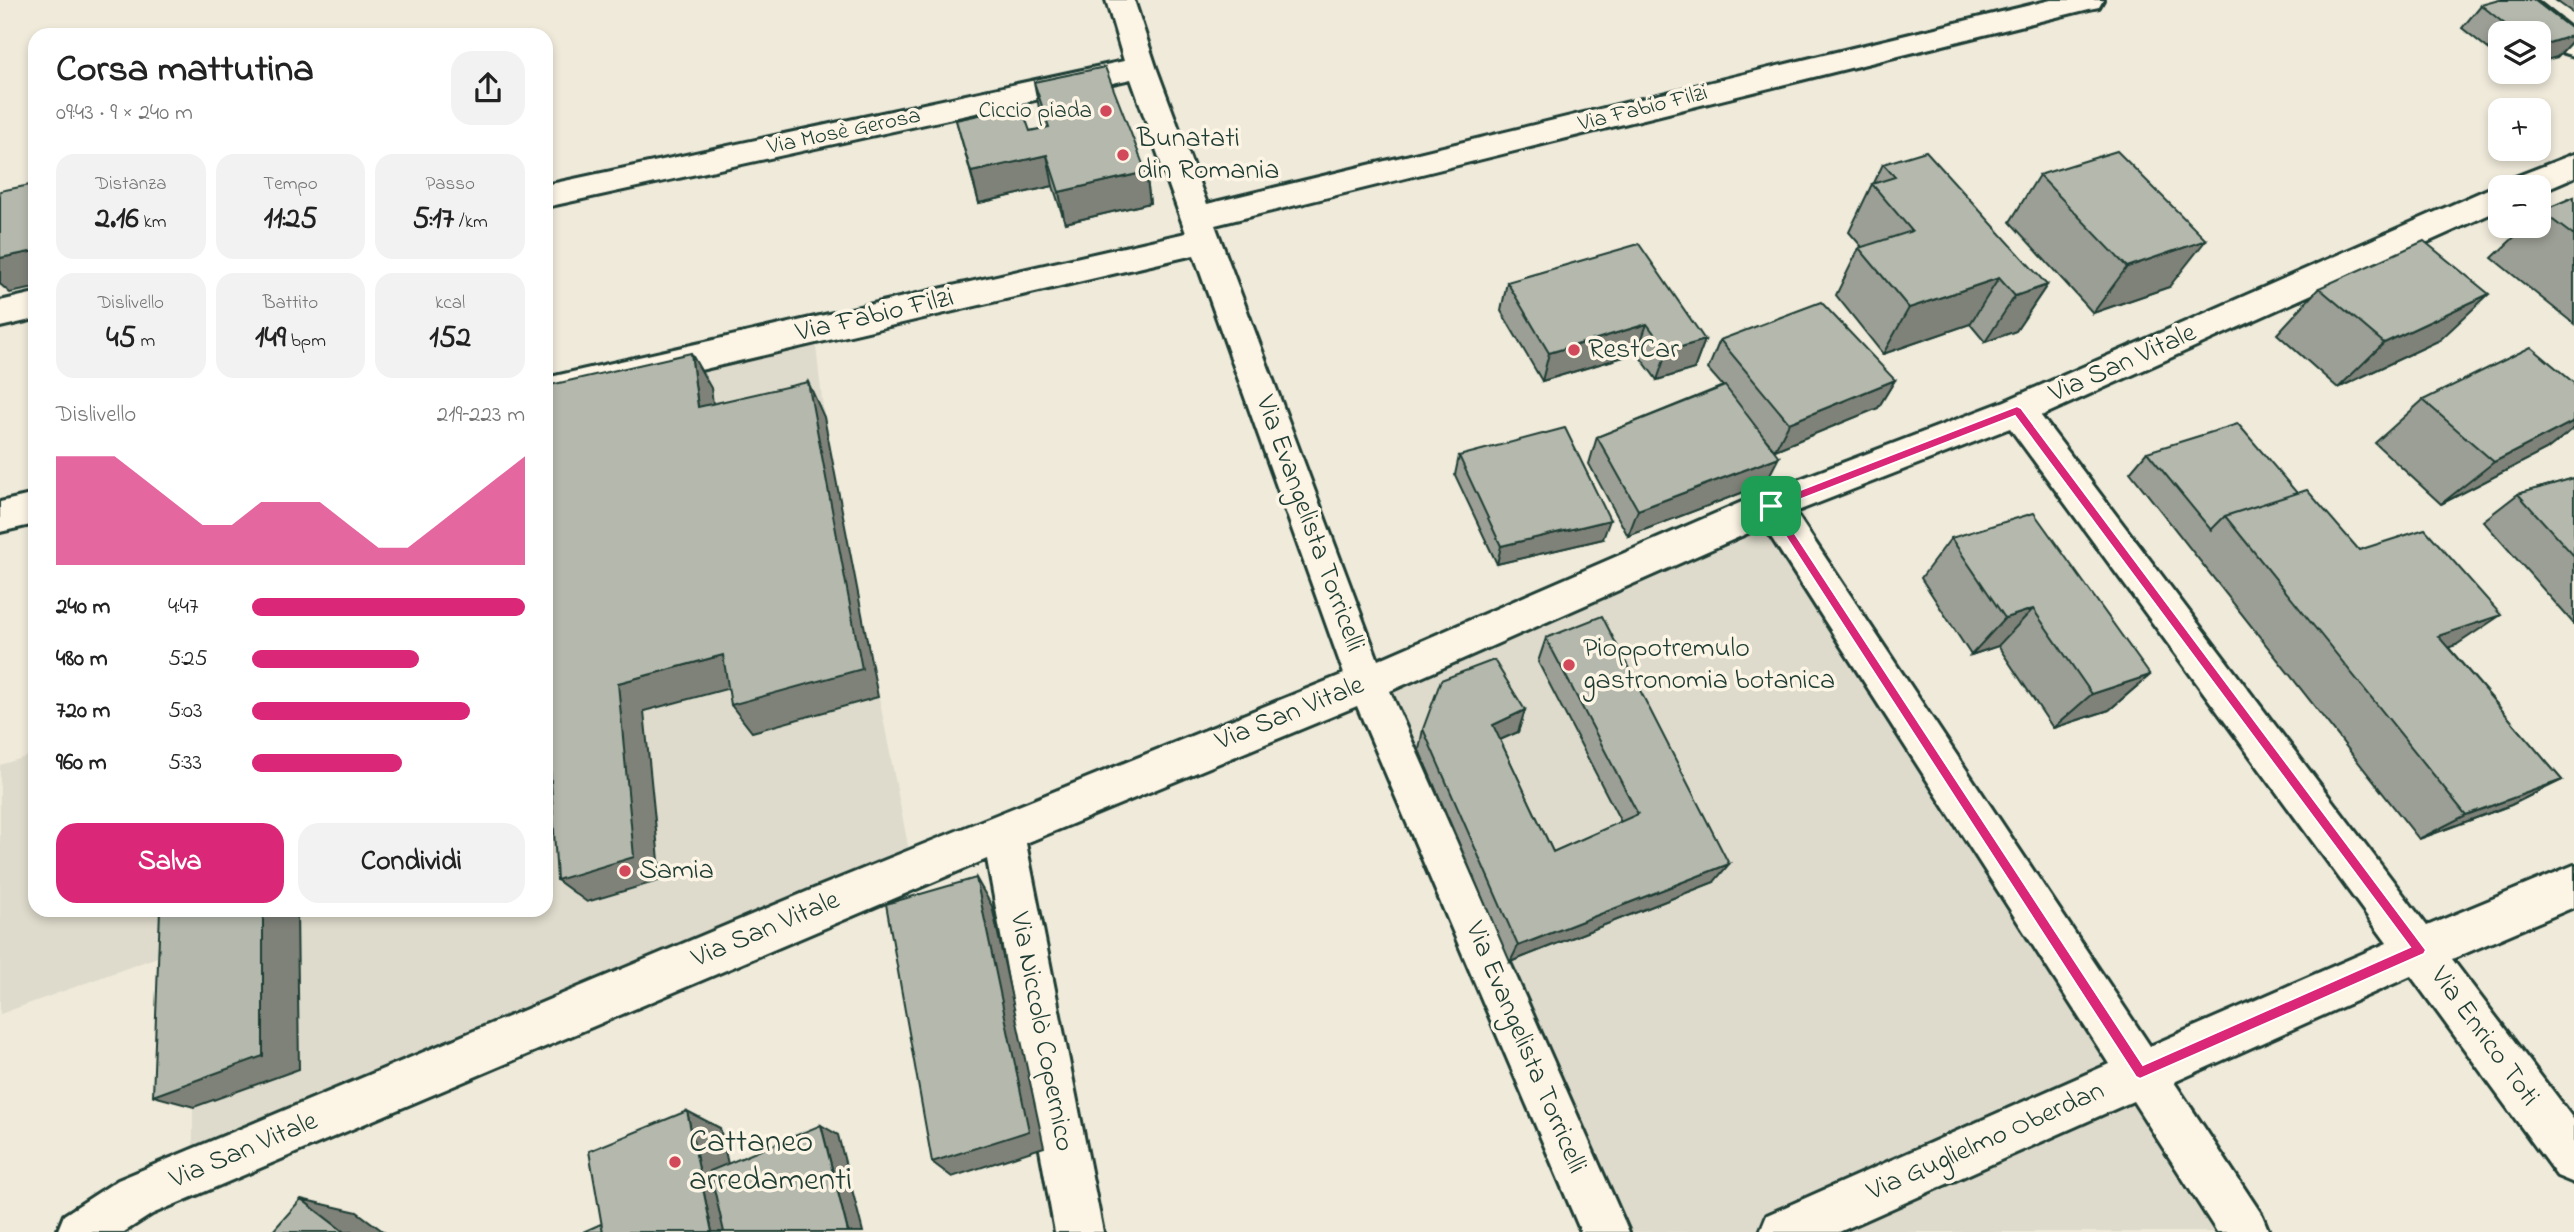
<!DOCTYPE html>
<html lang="it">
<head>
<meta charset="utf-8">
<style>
  :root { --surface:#fff; --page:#f2f2f2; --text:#222; --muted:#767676; --accent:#db2777 }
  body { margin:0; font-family:"Indie Flower",sans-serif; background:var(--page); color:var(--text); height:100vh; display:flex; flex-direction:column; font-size:26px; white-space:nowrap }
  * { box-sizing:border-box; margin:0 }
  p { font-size:23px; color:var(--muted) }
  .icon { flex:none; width:38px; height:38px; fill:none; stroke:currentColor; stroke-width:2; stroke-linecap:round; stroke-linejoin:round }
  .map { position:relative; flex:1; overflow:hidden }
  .panel { position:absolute; left:28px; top:28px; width:525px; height:889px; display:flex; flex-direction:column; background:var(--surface); border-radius:21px; box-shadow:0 4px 10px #0003 }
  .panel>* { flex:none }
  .controls { position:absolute; left:2488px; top:21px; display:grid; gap:14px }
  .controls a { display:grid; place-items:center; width:63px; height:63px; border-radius:14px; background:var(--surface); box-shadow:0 4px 10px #0003; font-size:35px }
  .pin { position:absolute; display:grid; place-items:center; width:60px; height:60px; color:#fff; margin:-30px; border-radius:14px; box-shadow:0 4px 10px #0006 }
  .round { display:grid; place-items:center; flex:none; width:74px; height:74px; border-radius:21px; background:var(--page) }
  .headline { display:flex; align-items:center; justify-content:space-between; height:119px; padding:0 28px }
  h1 { font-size:38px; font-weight:700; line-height:52px }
  .stats { display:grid; grid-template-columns:repeat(3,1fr); gap:10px; height:119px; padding:7px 28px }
  .stats div { display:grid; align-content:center; border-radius:18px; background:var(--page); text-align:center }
  .stats b { font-size:30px; font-weight:700 }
  .stats small { font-size:19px; font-weight:400 }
  .stats p { font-size:19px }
  .chart { height:196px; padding:14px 28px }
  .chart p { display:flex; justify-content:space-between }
  .chart svg { width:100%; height:126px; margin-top:7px; fill:var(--accent); opacity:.7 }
  .button { display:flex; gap:14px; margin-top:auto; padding:14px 28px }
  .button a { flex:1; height:80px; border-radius:21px; background:var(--accent); color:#fff; font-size:28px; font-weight:700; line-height:80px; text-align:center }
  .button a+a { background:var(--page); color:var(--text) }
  ul { padding:0 28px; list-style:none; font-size:23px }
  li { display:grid; grid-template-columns:112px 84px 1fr; align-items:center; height:52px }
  li i { height:18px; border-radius:9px; background:var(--accent) }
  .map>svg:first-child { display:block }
  .built { fill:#dedbcc }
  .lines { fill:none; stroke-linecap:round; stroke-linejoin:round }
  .minor-casing { stroke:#1f3d34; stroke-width:6 }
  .minor { fill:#fcf5e5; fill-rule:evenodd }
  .wall { fill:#9c9f95; stroke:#1f3d34; stroke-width:2 }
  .shaded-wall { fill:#7f8279; stroke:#1f3d34; stroke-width:2 }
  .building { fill:#b5b9ad; stroke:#1f3d34; stroke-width:2 }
  .route { fill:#db2777; stroke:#fff; stroke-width:2; fill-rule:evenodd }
  .poi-dot { fill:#d1495b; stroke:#fcf5e5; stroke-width:2.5 }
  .labels { text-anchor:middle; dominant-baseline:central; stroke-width:7; stroke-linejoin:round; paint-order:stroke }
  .far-street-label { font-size:23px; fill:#1f3d34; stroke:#fcf5e5 }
  .far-poi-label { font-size:23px; fill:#1f3d34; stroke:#fcf5e5; text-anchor:end }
  .poi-label { font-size:28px; fill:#1f3d34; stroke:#fcf5e5; text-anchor:start }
  .street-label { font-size:28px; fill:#1f3d34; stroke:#fcf5e5 }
  .near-poi-label { font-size:33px; fill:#1f3d34; stroke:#fcf5e5; text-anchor:start }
</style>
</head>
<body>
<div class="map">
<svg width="2574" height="1232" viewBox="0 0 2574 1232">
  <rect width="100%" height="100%" fill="#efeada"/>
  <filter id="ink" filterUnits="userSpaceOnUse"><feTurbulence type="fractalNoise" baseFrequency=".0143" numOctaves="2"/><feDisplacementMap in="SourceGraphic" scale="14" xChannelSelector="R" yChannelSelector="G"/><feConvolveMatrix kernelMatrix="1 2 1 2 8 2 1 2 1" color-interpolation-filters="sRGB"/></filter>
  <g filter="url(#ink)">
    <path class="built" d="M815 338 824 417 911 861 193 1163V944L0 1014V765L35 754V910H546V398Z
      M1771 511 2239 1232H1615L1375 684Z"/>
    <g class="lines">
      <defs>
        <path id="minor" d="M1106 0H1134L1156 67 1207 204 2051 0H2103L2099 7 2089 9 1215 225 1378 660 1758 495 2005 401 2490 188 2506 186 2510 179 2574 154V177L2539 192V187H2501V209L2041 416 2427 926 2574 865V907L2452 959 2574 1120V1183L2557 1176 2411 976 2174 1082 2262 1215 2269 1232H2217L2133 1101 1839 1232H1760L1767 1215 2109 1064 1764 526 1390 691 1629 1232H1581L1357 706 1026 843 1103 1232H1055L987 859 152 1214 124 1232H57L64 1215 118 1180 811 890 1344 674 1194 255 546 406V378L1186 233 1131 79 546 207V185L1124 61ZM2010 428 2387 943 2150 1046 1795 512Z
          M2503 0H2535L2574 31V56L2564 53 2507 7Z
          M35 293V319L0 327V301Z
          M35 494V524L0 532V502Z"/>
      </defs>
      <use href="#minor" class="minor-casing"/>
      <use href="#minor" class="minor"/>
    </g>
    <path class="wall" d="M2555 0H2574V14L2569 10Z
      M2481 5 2574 31V39L2557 57 2539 33H2501V59L2462 28Z
      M1034 82 1146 172 1150 203 1065 223 1053 186 979 203 956 120 1030 131 1045 128 1040 113Z
      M1883 164 2047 285 2016 331 1985 342 1970 324 1883 354 1836 295 1859 248 1862 247 1849 232 1872 184 1874 183Z
      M2039 175 2169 287 2093 313 2010 222Z
      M2574 197V324L2492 258 2526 226H2539V213L2541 211Z
      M1507 282 1705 340 1694 369 1657 380 1637 353 1542 381 1501 311Z
      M2319 288 2440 340 2338 388 2277 334Z
      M1720 340 1895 380 1878 408 1775 450 1761 434 1765 484 1628 536 1589 464 1597 437 1723 386 1708 369Z
      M2574 383V428L2546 450 2441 504 2375 443 2423 400Z
      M2147 452 2297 493 2359 550 2456 645 2448 647 2562 780 2511 805 2419 839 2130 472Z
      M1459 456 1603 539 1497 564 1455 475Z
      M2574 478V624L2483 521 2518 494Z
      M1951 538 2150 675 2109 710 2053 728 1998 646 1971 655 1921 578Z
      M1546 638 1714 882 1510 962 1419 750 1423 729 1525 710 1518 732 1500 740 1553 852 1621 822 1538 662Z"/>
    <path class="shaded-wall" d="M2574 35V39L2557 57 2539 62V46Z
      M1047 155 1053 186 979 203 971 172Z
      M1146 172 1150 203 1065 223 1059 192Z
      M2206 240 2169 287 2093 313 2127 267Z
      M35 251V288L10 293 0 284V258Z
      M1999 278 1970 324 1883 354 1909 308Z
      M2047 285 2016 331 1985 342 2015 296Z
      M2489 294 2440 340 2338 388 2384 343Z
      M1647 324 1637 353 1542 381 1549 353Z
      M1705 340 1694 369 1657 380 1667 351Z
      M691 353 711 388 718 442 698 407Z
      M1895 380 1878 408 1775 450 1789 423Z
      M808 382 824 417 878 697 752 732 731 705Z
      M2574 421V428L2546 450 2441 504 2494 462Z
      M1779 457 1765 484 1628 536 1638 510Z
      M1610 520 1603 539 1497 564 1501 546Z
      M2033 609 1998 646 1971 655 2005 618Z
      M2501 615 2456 645 2395 665 2438 636Z
      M723 655 745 684 644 711 661 880 587 902 557 880 618 683Z
      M2150 675 2109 710 2053 728 2092 694Z
      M1525 710 1518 732 1486 746 1493 725Z
      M2562 780 2511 805 2419 839 2466 815Z
      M1729 864 1714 882 1510 962 1518 946Z
      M976 878 992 906 1044 1147 952 1177 932 1162Z
      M263 910H297L299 1069 194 1107 153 1096Z
      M687 1111 720 1128 743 1232H712Z
      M821 1125 838 1135 863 1232H848Z
      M301 1199 357 1212 384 1232H344Z"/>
    <path class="building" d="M2499 0H2534L2574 31V35L2539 46V33H2516L2481 5Z
      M1105 67 1146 172 1059 192 1047 155 971 172 956 120 1021 106 1030 131 1049 127 1034 82Z
      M1926 151 2047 285 2015 296 1999 278 1909 308 1859 248 1912 231 1872 184 1895 177 1883 164Z
      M2117 151 2206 240 2127 267 2039 175Z
      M35 184V251L0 258V191Z
      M2574 197V236L2541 211Z
      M2424 241 2489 294 2384 343 2319 288Z
      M1639 244 1705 340 1667 351 1647 324 1549 353 1507 282Z
      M1821 302 1895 380 1789 423 1720 340Z
      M2531 347 2574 383V421L2494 462 2423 400Z
      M691 353 698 407 808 382 862 669 731 705 723 655 618 683 634 857 557 880 546 702V386Z
      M1725 386 1779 457 1638 510 1597 437Z
      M2238 424 2297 493 2225 516 2211 530 2147 452Z
      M1565 428 1610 520 1501 546 1459 456Z
      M2574 478V556L2518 494Z
      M2307 490 2359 550 2425 529 2501 615 2438 636 2562 780 2466 815 2225 516Z
      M2034 513 2150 675 2092 694 2033 609 2005 618 1951 538Z
      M1602 616 1729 864 1518 946 1423 729 1441 680 1494 660 1525 710 1493 725 1553 852 1638 814 1546 638Z
      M976 878 1029 1131 932 1162 886 904Z
      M160 910H263V1056L153 1096Z
      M687 1111 712 1232H603L589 1151Z
      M821 1125 848 1232H724L710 1171Z
      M301 1199 344 1232H272Z
      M601 1224 603 1232H583Z"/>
  </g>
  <path class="route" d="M2017 406 2021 408 2426 950 2424 954 2140 1079 2136 1077 1766 506 1767 503ZM2015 416 2410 947 2143 1065 1778 508Z"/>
  <g class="poi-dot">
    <circle cx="1106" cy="111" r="7"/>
    <circle cx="1123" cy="155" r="7"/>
    <circle cx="1574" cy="350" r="7"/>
    <circle cx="1569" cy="665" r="7"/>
    <circle cx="625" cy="871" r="7"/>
    <circle cx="675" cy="1162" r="7"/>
  </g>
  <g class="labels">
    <g class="far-street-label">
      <text transform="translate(1643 109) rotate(-14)">Via Fabio Filzi</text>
      <text transform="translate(844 132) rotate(-12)">Via Mosè Gerosa</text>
    </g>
    <g class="far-poi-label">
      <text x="1092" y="111">Ciccio piada</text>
    </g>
    <g class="poi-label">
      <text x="1137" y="139">Bunatati<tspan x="1137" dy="32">din Romania</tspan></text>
      <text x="1588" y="350">RestCar</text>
      <text x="1583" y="649">Pioppotremulo<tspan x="1583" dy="32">gastronomia botanica</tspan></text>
      <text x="639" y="871">Samia</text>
    </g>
    <g class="street-label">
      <text transform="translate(875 316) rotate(-13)">Via Fabio Filzi</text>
      <text transform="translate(2123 364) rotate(-24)">Via San Vitale</text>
      <text transform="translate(1309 524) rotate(70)">Via Evangelista Torricelli</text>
      <text transform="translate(1290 714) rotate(-22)">Via San Vitale</text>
      <text transform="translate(766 930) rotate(-23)">Via San Vitale</text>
      <text transform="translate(1041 1032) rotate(79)">Via Niccolò Copernico</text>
      <text transform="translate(2484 1037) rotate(54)">Via Enrico Toti</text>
      <text transform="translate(1525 1048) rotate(67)">Via Evangelista Torricelli</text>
      <text transform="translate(1986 1142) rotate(-24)">Via Guglielmo Oberdan</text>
      <text transform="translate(244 1151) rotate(-23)">Via San Vitale</text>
    </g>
    <g class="near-poi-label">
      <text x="689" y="1143">Cattaneo<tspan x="689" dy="38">arredamenti</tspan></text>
    </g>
  </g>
</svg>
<div class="controls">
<a><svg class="icon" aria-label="layers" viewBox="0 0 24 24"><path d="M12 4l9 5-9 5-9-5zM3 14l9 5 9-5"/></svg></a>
<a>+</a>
<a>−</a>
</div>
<div class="pin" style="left:1771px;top:506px;background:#1e9e55"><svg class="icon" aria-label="arrive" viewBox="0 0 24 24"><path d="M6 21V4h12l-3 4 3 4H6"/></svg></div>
<section class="panel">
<div class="headline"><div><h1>Corsa mattutina</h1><p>09:43 · 9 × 240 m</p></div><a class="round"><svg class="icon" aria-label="share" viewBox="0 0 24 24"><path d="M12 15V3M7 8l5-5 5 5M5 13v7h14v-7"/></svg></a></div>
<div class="stats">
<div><p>Distanza</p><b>2.16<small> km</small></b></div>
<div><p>Tempo</p><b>11:25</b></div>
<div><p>Passo</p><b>5:17<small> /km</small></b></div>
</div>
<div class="stats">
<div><p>Dislivello</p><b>45<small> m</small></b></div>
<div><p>Battito</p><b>149<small> bpm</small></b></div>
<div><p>kcal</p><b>152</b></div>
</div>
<div class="chart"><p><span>Dislivello</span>219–223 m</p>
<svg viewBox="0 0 160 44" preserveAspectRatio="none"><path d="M0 44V6L10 6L20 6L30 14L40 22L50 30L60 30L70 22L80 22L90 22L100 30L110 38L120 38L130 30L140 22L150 14L160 6V44z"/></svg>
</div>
<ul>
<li><b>240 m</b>4:47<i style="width:100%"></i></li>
<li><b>480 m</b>5:25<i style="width:61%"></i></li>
<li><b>720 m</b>5:03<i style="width:80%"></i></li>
<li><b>960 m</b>5:33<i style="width:55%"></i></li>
</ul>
<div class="button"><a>Salva</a><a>Condividi</a></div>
</section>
</div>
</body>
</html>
